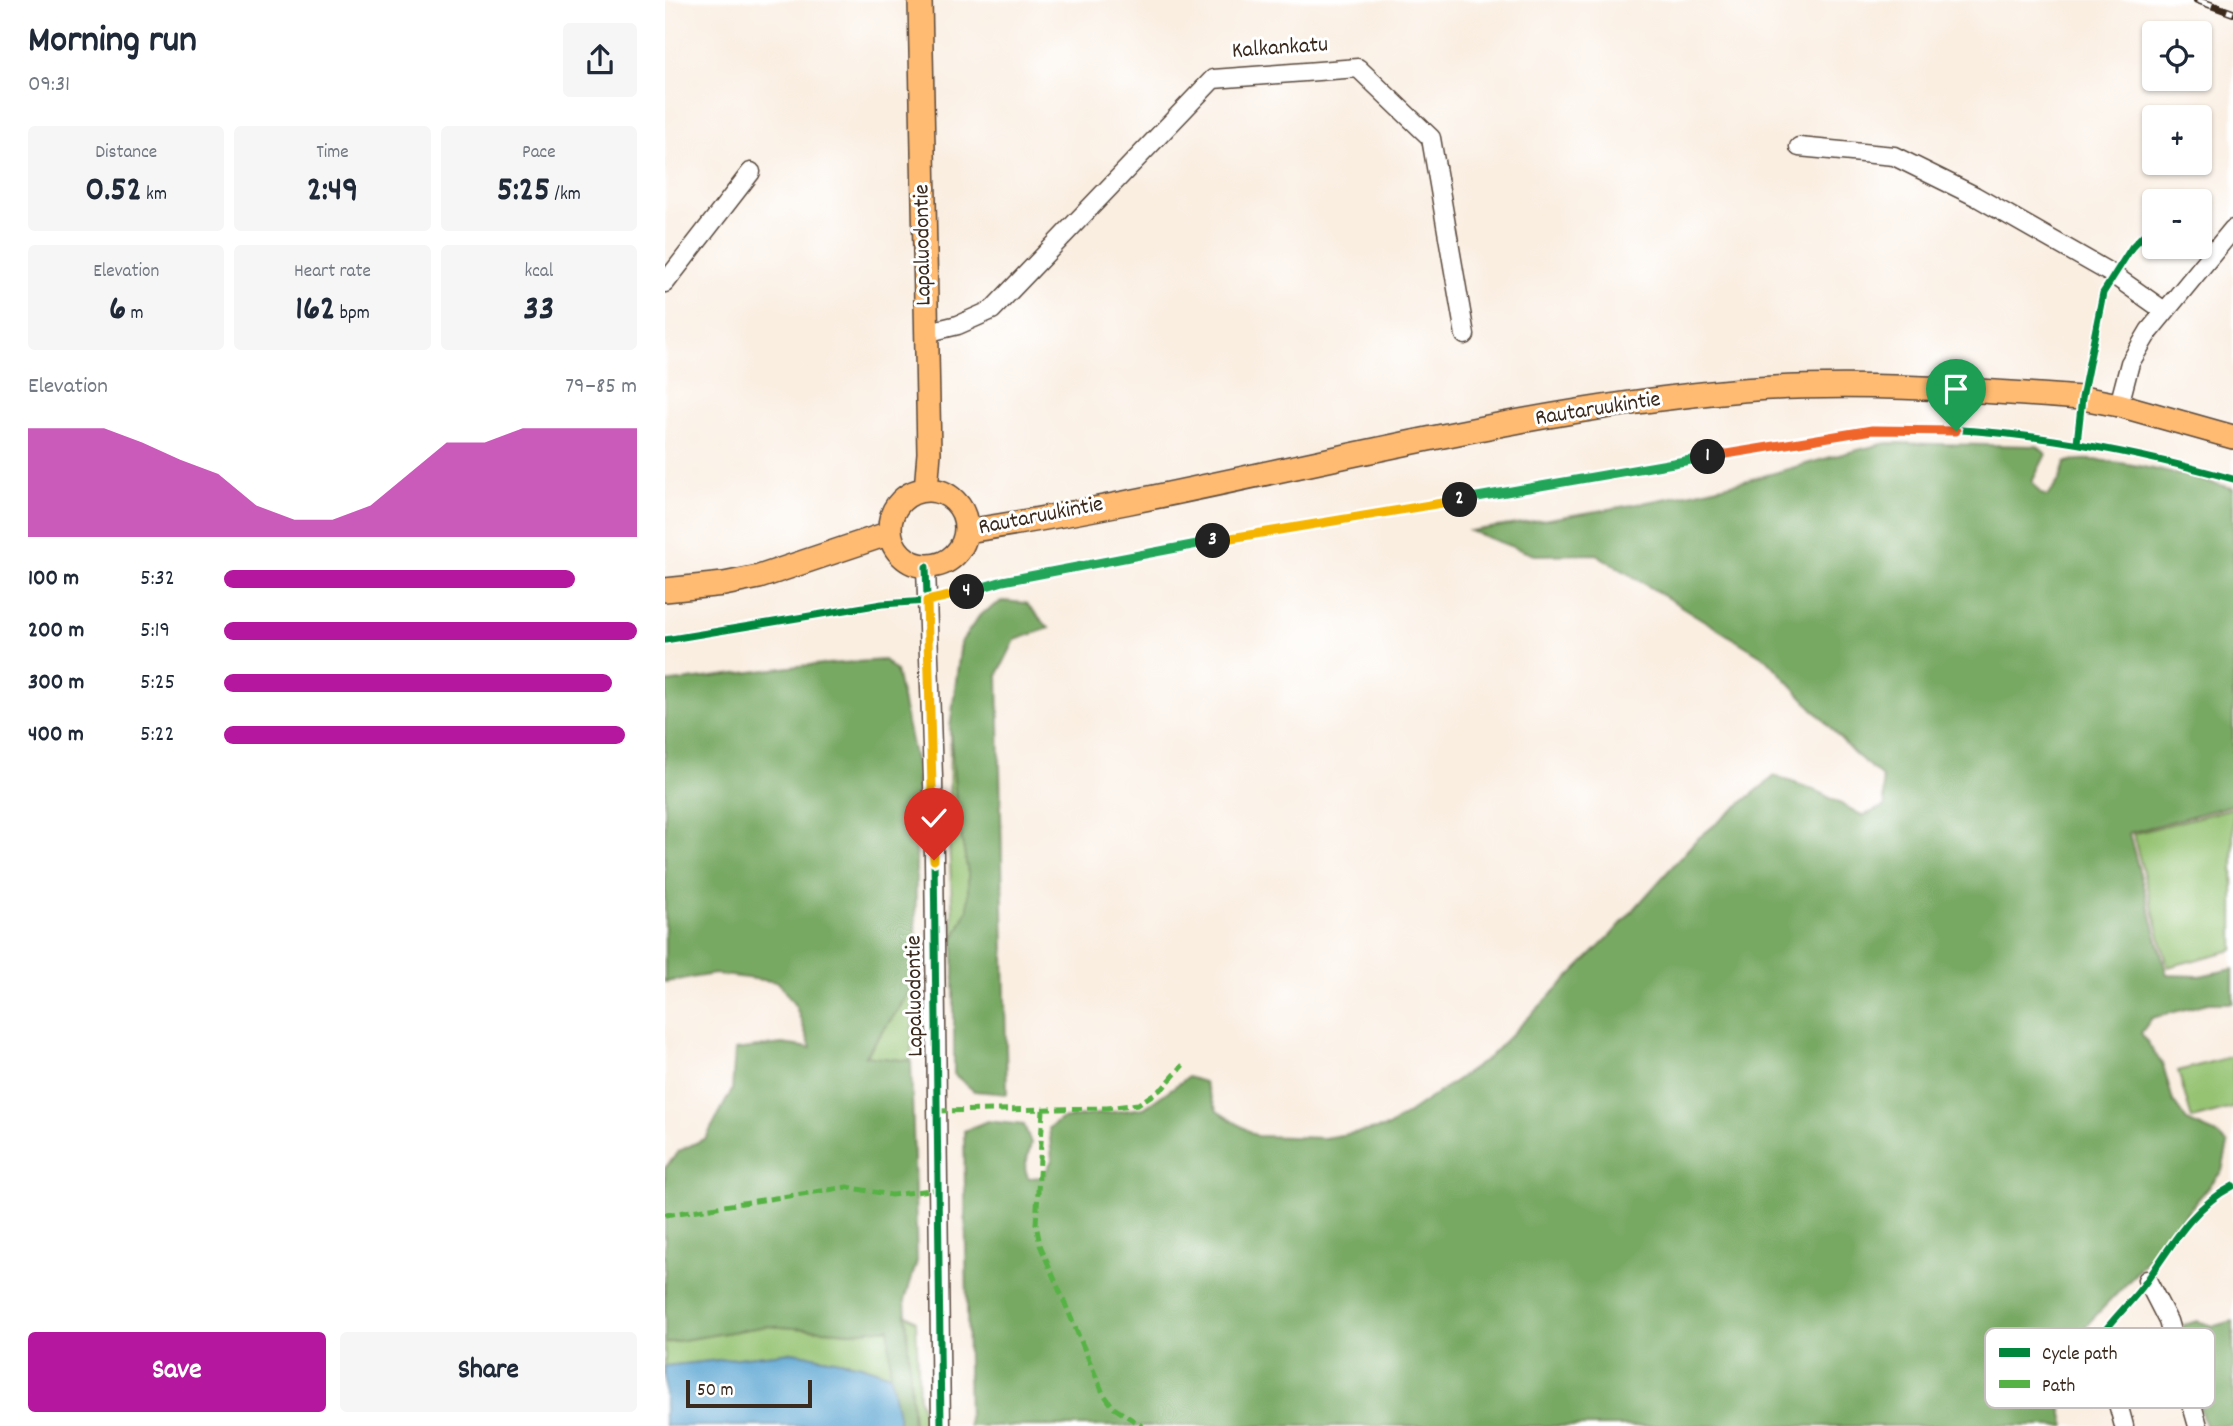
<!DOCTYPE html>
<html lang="en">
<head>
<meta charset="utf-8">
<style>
  :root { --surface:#fff; --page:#f6f6f7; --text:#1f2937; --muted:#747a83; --accent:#b5179e }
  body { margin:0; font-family:Dekko,sans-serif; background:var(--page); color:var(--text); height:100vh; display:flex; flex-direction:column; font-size:26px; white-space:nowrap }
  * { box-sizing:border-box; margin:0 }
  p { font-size:23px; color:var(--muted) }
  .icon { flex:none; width:38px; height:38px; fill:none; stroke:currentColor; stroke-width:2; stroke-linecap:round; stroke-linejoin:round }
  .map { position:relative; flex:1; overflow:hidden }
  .sheet { display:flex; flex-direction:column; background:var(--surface); width:665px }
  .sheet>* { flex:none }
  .buttons { position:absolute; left:1477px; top:21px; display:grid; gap:14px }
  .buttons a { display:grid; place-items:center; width:70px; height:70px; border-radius:7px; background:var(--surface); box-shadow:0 2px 5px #0004; font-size:35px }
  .scale { position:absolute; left:21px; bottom:18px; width:126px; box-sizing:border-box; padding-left:7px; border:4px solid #3b2a1e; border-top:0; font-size:19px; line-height:24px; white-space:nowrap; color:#3b2a1e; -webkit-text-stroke:5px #fff; paint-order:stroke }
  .pin { position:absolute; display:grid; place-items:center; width:60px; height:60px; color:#fff; margin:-72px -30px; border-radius:50% 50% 50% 0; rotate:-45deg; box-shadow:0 0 7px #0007 }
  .pin .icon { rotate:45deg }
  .km { position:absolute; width:35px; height:35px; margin:-18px; border-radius:50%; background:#222; color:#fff; font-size:19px; line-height:35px; text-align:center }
  .round { display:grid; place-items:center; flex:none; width:74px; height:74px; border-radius:7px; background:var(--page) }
  .head { display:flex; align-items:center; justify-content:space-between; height:119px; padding:0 28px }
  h1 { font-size:38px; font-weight:800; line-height:52px }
  .stats { display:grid; grid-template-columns:repeat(3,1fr); gap:10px; height:119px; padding:7px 28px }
  .stats div { display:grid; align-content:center; border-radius:7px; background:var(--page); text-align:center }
  .stats b { font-size:35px; font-weight:800 }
  .stats small { font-size:19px; font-weight:400 }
  .stats p { font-size:19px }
  .chart { height:196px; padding:14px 28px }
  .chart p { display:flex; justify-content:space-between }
  .chart svg { width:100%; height:126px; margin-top:7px; fill:var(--accent); opacity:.7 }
  .primary-button { display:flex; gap:14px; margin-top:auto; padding:14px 28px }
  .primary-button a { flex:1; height:80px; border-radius:7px; background:var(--accent); color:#fff; font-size:28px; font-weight:800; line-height:80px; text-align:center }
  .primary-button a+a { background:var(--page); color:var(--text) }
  ul { padding:0 28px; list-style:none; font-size:23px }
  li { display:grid; grid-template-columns:112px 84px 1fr; align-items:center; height:52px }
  li i { height:18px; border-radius:9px; background:var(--accent) }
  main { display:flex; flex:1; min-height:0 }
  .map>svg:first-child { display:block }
  .green { fill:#95c372; stroke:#687648; stroke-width:2 }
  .forest { fill:#78a964; stroke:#5a6a41; stroke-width:2 }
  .water { fill:#58a4d1; stroke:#4a6778; stroke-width:2 }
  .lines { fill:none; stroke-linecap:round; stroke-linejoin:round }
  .minor-casing { stroke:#58473b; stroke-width:21 }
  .major-casing { stroke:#58473b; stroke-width:26 }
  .minor { stroke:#fff; stroke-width:18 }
  .major { stroke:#ffbb71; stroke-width:23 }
  .rail-casing { stroke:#3b2a1e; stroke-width:8 }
  .rail { stroke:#fff; stroke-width:5; stroke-dasharray:16; stroke-linecap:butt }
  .quiet { stroke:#57b245; stroke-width:5; stroke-dasharray:10 5; stroke-linecap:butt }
  .cycleway-casing { stroke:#fff; stroke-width:11 }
  .cycleway { stroke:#00873e; stroke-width:7 }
  .split-1-casing { stroke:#fff; stroke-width:14 }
  .split-2-casing { stroke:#fff; stroke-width:14 }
  .split-3-casing { stroke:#fff; stroke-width:14 }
  .split-4-casing { stroke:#fff; stroke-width:14 }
  .split-5-casing { stroke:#fff; stroke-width:14 }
  .split-1 { stroke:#f0652b; stroke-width:9 }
  .split-2 { stroke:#22a559; stroke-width:9 }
  .split-3 { stroke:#f5b400; stroke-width:9 }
  .split-4 { stroke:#22a559; stroke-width:9 }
  .split-5 { stroke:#f5b400; stroke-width:9 }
  .labels { text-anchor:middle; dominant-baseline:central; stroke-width:6; stroke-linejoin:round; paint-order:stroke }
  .street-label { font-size:23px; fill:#3b2a1e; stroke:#fff }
  .key { fill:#fff; stroke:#c4bfbc; stroke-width:2 }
  .key-label { font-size:19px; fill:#3b2a1e }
</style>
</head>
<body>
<main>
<section class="sheet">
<div class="head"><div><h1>Morning run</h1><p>09:31</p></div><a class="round"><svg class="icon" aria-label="share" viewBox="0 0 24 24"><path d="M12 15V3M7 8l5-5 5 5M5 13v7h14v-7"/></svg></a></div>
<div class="stats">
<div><p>Distance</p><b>0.52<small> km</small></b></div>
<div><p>Time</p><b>2:49</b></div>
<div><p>Pace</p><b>5:25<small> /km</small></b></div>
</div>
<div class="stats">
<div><p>Elevation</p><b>6<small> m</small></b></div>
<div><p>Heart rate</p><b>162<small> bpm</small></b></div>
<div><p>kcal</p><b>33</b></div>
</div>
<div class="chart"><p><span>Elevation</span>79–85 m</p>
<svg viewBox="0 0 160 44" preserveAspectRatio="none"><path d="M0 44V6L10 6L20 6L30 11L40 17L50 22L60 33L70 38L80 38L90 33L100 22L110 11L120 11L130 6L140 6L150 6L160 6V44z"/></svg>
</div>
<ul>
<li><b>100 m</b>5:32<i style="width:85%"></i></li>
<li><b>200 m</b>5:19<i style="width:100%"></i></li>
<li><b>300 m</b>5:25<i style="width:94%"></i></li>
<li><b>400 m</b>5:22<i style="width:97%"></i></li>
</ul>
<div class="primary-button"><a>Save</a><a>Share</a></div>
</section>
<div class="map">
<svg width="1568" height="1426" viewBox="0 0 1568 1426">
  <rect width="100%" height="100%" fill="#fff"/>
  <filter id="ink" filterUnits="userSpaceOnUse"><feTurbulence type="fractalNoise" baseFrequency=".0143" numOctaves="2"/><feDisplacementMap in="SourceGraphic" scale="14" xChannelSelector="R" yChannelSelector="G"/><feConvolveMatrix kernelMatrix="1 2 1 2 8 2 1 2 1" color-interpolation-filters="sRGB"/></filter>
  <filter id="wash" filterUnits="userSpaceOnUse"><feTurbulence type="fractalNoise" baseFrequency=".00686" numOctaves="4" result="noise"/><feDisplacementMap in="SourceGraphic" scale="28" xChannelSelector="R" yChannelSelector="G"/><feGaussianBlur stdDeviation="1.57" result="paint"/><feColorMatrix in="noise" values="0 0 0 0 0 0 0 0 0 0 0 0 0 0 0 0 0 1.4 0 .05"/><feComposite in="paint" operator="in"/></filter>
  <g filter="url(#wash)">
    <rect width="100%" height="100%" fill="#faeee1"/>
    <path class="green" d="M285 728 292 813 303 873V909L289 939 284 844Z
      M1568 808V950L1503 967 1468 834Z
      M250 976 246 1061 200 1057 241 998Z
      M1568 1056V1108L1527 1119 1513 1071Z
      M241 1314 251 1321 254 1398 262 1426H248Z
      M102 1326 186 1332 225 1328V1375L196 1365 127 1352 0 1366V1343Z"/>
    <path class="forest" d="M1222 443 1372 446 1381 454 1367 482 1376 494 1383 496 1395 479 1400 463C1428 450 1533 480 1568 488V805L1464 833 1502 975 1534 976 1568 969V1003H1543L1487 1018 1476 1033 1498 1065 1508 1101 1522 1121 1550 1133 1563 1144 1557 1171 1464 1281 1416 1331 1388 1341 1384 1359 1401 1426H304L299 1131 322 1121 359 1125 366 1143 360 1168 363 1178 378 1177 387 1160 384 1128 396 1119 479 1108 523 1077 539 1082 552 1111 592 1136 659 1138 723 1127 822 1059 946 935 1031 840 1110 776 1152 791 1198 816 1220 806 1217 777 1188 752 1103 660 931 554 869 555 805 531C898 517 992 503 1083 480 1130 468 1175 453 1222 443Z
      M337 601 361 603 384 628 350 640 333 674 342 1094 309 1091 289 1074V939L303 909V873L292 813 285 728 296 642 315 615Z
      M219 660 231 671 252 769 250 976 241 998 200 1056 246 1061 252 1261 240 1300 248 1426H235L225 1375 224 1328 186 1332 102 1326 0 1343V1168L14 1151 41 1138 67 1090 70 1050 117 1044 146 1048 131 1007 113 982 50 974 0 982V683L133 666Z
      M1532 1321 1549 1326 1568 1321V1426H1540L1514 1336 1519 1325Z"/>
    <path class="water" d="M127 1352 196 1365 225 1375 235 1426H0V1366Z"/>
  </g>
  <g filter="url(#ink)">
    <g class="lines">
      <defs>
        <path id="minor" d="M1134 147 1229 156 1310 196 1447 274 1498 310
          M0 283 86 172
          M260 333 293 325 327 310 548 79 693 68 766 138 800 335
          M1454 405 1465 363 1484 331 1568 229
          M261 567 268 777 276 1426
          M1482 1280 1503 1321 1533 1426
          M1436 1341 1459 1426"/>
        <path id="major" d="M255 0 264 453 261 490
          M225 528a38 38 0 1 1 76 0a38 38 0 1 1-76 0Z
          M302 531C561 492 815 413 1077 390 1191 381 1304 390 1417 398L1454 405 1568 437
          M0 590 59 584 94 577 225 533"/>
      </defs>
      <use href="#minor" class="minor-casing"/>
      <use href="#major" class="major-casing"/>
      <use href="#minor" class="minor"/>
      <use href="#major" class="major"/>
      <defs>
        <path id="rail" d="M1532 0 1568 13"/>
      </defs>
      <use href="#rail" class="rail-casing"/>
      <use href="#rail" class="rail"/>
      <path class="quiet" d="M378 1110 371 1224 375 1245 438 1393 449 1408 477 1426
        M272 1111 442 1108 473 1104 498 1088 518 1065
        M0 1215 182 1187 226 1195 274 1189"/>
      <defs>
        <path id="cycleway" d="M1412 443 1417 398 1438 293 1467 247 1489 224
          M261 567 268 777 276 1426
          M0 640 217 604 262 601 338 581 539 543 1207 430C1322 422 1457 448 1568 479
          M1436 1341 1439 1332C1452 1315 1468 1300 1481 1282 1507 1245 1526 1208 1568 1186"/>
      </defs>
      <use href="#cycleway" class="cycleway-casing"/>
      <use href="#cycleway" class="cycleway"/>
    </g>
  </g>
  <g class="lines" filter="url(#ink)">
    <defs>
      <path id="split-1" d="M1043 457 1207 430 1291 431"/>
      <path id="split-2" d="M795 500 1043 457"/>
      <path id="split-3" d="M548 541 795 500"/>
      <path id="split-4" d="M302 592 338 581 548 541"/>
      <path id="split-5" d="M269 860 262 601 302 592"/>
    </defs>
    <use href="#split-1" class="split-1-casing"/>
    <use href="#split-2" class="split-2-casing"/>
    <use href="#split-3" class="split-3-casing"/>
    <use href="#split-4" class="split-4-casing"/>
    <use href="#split-5" class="split-5-casing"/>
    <use href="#split-1" class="split-1"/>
    <use href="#split-2" class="split-2"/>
    <use href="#split-3" class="split-3"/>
    <use href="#split-4" class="split-4"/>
    <use href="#split-5" class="split-5"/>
  </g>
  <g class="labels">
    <g class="street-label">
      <text transform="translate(615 49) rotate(-4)">Kalkankatu</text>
      <text transform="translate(259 245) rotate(-91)">Lapaluodontie</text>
      <text transform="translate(933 410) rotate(-9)">Rautaruukintie</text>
      <text transform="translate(376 517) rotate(-11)">Rautaruukintie</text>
      <text transform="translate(251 996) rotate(-91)">Lapaluodontie</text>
    </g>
  </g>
  <rect x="1320" y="1328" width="230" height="80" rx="10" class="key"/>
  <rect x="1334" y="1348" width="31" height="9" fill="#00873e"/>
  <rect x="1334" y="1380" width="31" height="8" fill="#57b245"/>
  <g class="key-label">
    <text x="1377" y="1359">Cycle path</text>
    <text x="1377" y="1391">Path</text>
  </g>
</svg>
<div class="buttons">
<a><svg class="icon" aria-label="locate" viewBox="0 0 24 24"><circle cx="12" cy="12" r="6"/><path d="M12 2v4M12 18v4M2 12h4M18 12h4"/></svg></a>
<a>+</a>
<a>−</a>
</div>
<div class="scale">50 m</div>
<div class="pin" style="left:1291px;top:431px;background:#1e9e55"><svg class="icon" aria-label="arrive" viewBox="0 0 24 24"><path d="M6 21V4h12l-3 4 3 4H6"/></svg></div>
<div class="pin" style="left:269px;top:860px;background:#d93025"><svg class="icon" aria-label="check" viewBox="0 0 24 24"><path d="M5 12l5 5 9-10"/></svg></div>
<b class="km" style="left:1043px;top:457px">1</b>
<b class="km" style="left:795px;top:500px">2</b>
<b class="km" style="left:548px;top:541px">3</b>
<b class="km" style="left:302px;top:592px">4</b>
</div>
</main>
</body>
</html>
